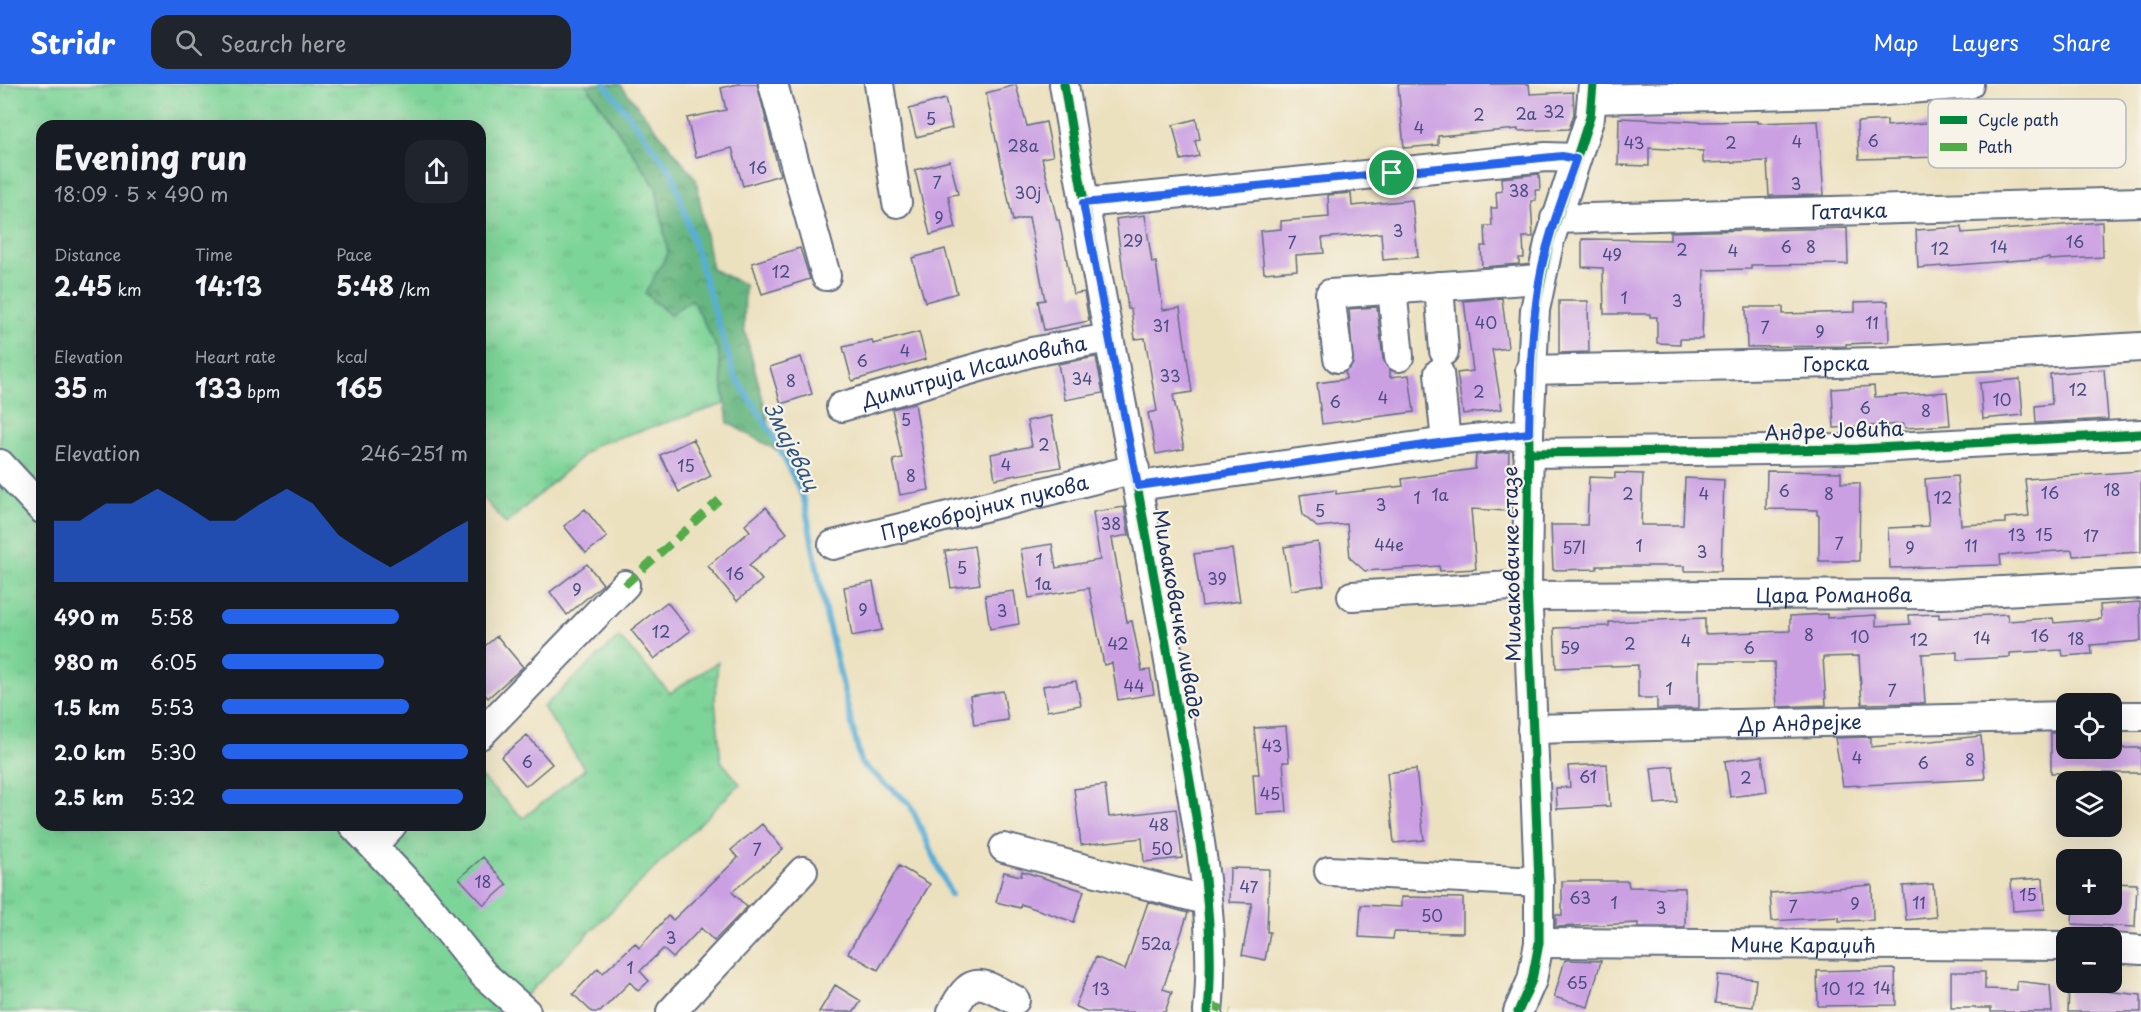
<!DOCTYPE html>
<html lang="en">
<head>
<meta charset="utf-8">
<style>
  :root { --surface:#171b24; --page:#20242c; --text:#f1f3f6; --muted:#9ea1a6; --accent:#2563eb }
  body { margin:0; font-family:"Playpen Sans",sans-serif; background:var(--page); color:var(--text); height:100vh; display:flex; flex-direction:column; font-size:22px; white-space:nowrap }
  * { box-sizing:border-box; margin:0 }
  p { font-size:20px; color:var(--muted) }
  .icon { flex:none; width:33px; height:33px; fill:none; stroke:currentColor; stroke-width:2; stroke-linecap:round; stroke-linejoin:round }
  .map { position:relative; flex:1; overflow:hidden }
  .details { position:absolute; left:36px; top:36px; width:450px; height:711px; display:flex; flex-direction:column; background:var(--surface); border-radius:18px; box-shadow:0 6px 24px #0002 }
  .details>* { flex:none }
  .tools { position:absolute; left:2056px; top:609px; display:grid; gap:12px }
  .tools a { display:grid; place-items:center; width:66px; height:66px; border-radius:12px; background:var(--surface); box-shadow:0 6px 24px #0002; font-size:30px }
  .pin { position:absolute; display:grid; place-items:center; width:51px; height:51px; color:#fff; margin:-26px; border:3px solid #fff; border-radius:50%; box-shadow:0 2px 6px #0007 }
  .round { display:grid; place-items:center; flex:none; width:63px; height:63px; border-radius:18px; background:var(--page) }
  .summary { display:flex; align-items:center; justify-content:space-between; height:102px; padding:0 18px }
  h1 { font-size:33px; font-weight:700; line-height:45px }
  .metrics { display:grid; grid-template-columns:repeat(3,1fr); gap:9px; height:102px; padding:6px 18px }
  .metrics div { display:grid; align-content:center }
  .metrics b { font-size:26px; font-weight:700 }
  .metrics small { font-size:16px; font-weight:400 }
  .metrics p { font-size:16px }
  .chart { height:168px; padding:12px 18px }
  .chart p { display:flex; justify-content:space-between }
  .chart svg { width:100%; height:108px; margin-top:6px; fill:var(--accent); opacity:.7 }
  ul { padding:0 18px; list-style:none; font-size:20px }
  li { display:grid; grid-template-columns:96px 72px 1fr; align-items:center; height:45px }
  li i { height:15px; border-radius:8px; background:var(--accent) }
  header { display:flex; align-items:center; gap:36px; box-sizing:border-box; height:84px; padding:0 30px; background:var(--accent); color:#fff }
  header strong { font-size:28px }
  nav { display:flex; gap:33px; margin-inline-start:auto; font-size:21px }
  .search { width:420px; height:54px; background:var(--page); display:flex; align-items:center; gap:15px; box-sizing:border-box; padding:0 21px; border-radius:18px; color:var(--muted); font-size:22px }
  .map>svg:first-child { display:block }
  .grass { fill:url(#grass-tufts); stroke:#4c827b; stroke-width:1.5 }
  .forest { fill:url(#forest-crowns); stroke:#40726f; stroke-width:1.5 }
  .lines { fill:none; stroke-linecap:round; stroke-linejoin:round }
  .stream { stroke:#59aed5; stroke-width:6 }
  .building { fill:#cba0e3 }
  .minor-casing { stroke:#646d80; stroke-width:32 }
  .minor { stroke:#fff; stroke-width:28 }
  .quiet { stroke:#52ab49; stroke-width:8; stroke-dasharray:15 8; stroke-linecap:butt }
  .cycleway-casing { stroke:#f7f3e8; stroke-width:13 }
  .cycleway { stroke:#00873e; stroke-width:9 }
  .route-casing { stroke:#fff; stroke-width:12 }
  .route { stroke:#2563eb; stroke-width:8 }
  .labels { text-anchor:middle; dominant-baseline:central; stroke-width:4.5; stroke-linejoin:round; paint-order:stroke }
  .number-label { font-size:16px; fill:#474b7f }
  .street-label { font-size:20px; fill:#1b2f5e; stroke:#f7f3e8 }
  .water-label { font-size:21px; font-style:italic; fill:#2e5582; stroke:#f7f3e8 }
  .key { fill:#f7f3e8; stroke:#b5b8bf; stroke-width:1.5 }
  .key-label { font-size:16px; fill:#1b2f5e }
</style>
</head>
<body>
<header>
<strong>Stridr</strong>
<div class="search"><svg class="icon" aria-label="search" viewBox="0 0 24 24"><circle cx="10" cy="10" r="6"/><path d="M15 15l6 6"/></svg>Search here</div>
<nav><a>Map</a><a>Layers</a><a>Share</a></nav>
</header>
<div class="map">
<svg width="2141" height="928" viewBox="0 0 2141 928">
  <defs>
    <pattern id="grass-tufts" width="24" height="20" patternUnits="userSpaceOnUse" patternTransform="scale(1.5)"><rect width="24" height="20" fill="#7dd498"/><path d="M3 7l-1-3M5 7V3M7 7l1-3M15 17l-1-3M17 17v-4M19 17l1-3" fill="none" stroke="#6bb685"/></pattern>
    <pattern id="forest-crowns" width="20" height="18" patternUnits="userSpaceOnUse" patternTransform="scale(1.5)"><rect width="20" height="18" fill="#66b680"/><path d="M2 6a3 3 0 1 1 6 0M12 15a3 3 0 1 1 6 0" fill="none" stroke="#53946c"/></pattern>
  </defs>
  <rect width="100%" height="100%" fill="#f7f3e8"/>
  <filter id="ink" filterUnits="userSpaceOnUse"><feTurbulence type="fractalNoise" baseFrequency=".0167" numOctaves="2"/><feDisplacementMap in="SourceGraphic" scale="12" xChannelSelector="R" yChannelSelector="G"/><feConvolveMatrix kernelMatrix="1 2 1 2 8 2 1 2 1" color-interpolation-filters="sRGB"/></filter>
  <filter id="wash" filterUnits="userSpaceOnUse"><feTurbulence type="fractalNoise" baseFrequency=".008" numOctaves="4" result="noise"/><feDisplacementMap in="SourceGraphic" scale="24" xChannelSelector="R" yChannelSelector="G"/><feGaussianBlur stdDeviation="1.35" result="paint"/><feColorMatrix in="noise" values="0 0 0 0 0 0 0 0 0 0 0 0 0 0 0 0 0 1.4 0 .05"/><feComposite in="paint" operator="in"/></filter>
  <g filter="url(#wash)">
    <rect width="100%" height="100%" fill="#ece1bf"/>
    <path class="grass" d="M0 0H586L656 103 668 169 718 266 725 320 595 361 506 440 480 410V42H42V741H335L371 776 407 741H480V692L523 734 585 685 543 623 619 553 670 609 718 578 715 616 721 677 740 700 509 928H0Z"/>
    <path class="forest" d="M586 0H620L696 95 712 185 745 201 744 244 776 366 728 339 718 266 692 215 670 231 645 209 668 169 656 103Z"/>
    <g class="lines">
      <path class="stream" d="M605 0 673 90 734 291 772 349 804 415 826 531 861 679 910 720 951 811"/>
    </g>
    <g id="blocks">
      <path class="building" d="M738 0H757L780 91 743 102 732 64 696 73 687 34 726 26 721 4Z
        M1398 0H1529L1530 10 1573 8 1574 30 1569 45 1518 47V45L1438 52V61L1404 64Z
        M1016 1 1027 42 1046 38 1053 72 1042 74 1057 136H1059L1073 210 1084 208 1089 237 1044 246 1038 217 1045 216 1029 133 1013 137 986 9Z
        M945 15 952 44 916 53 909 25Z
        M1619 34 1704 38 1758 37V39L1818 37 1824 111 1769 112 1767 77 1703 79V67L1649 64V82L1618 81Z
        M1196 35 1200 55 1195 57 1199 72 1181 76 1173 41Z
        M1887 36V42L1939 38 1942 73 1859 75 1857 38Z
        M950 77 958 110 948 112 956 144 930 151 915 86Z
        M1539 90 1540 106H1535L1536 116 1531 117 1533 153H1523L1524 174H1519V180L1482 183 1481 162H1486L1485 142H1492L1491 124H1497L1496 108 1502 107 1501 94Z
        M1351 109 1352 122 1412 116 1418 173 1383 176 1381 149 1322 154 1324 169 1296 171 1297 186 1264 189 1260 147 1281 145V137L1329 133 1328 111Z
        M1145 131 1152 179 1156 178 1163 226 1180 224 1192 308 1173 311 1184 365 1156 370 1148 329 1157 327 1145 254 1135 255 1131 225H1128L1116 135Z
        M2102 138 2103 173 2049 176V174L1918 184 1916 146 1961 143 1962 149Z
        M1847 144 1848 180 1751 181V185L1704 186 1702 255H1680V260L1657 259V233H1650V230H1604L1603 184 1582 183V155L1670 156V148Z
        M800 164 810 195 762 210 752 179Z
        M945 165 957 209 925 218 912 174Z
        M1502 214 1508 264 1492 266 1502 325 1463 330 1457 289 1473 287 1464 217Z
        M1559 217H1588L1589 268 1559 269Z
        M1888 217 1889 258 1846 260V262L1747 263 1746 223H1783V230L1855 228V218Z
        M1377 223 1383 275 1390 286V293L1409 291 1414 328 1322 340 1317 299 1346 295 1345 288 1353 280 1349 225Z
        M919 248 926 275 852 297 843 263 872 256 873 260Z
        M801 273 812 310 781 320 770 283Z
        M1096 273 1103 309 1065 316 1058 280Z
        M2104 285 2108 335 2036 339 2035 322 2052 320 2050 290Z
        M2020 295 2023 331 1983 335 1980 299Z
        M1874 302 1875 313 1947 308 1950 341 1905 344 1904 340 1834 344 1832 305Z
        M915 319 929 406 900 411 893 376 902 374 892 325Z
        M1051 332 1061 383 995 395 991 370 1032 362 1027 337Z
        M693 355 711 392 679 408 660 371Z
        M1509 368 1507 427 1471 425 1476 485 1440 487 1439 482 1365 487 1350 474 1347 440 1317 443 1303 431 1300 411 1336 406V410L1403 402 1402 395 1475 385 1476 371Z
        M1767 387 1841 388V399H1860L1859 477H1819V431H1817V426L1766 425Z
        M2141 387V468L2073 472 2072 466 2000 471 2001 481 1890 484 1888 444 1929 442 1925 395 1957 392 1961 441 2005 439V434L2029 432 2025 395Z
        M1615 389 1643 390 1641 441H1683L1685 394 1724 396 1721 487H1684V482H1597V485L1553 486 1551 441H1587L1589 393 1615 394Z
        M766 423 787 449 749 481 762 496 737 517 708 482 750 447 745 441Z
        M1124 423 1129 451 1112 454 1127 538 1132 537 1142 587 1150 586 1154 610 1118 616 1112 579 1104 581 1089 504 1029 514 1021 465 1052 460 1056 484 1100 476 1093 428Z
        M585 425 607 453 586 469 564 442Z
        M1318 458 1324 501 1291 506 1284 463Z
        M974 462 980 500 951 504 945 467Z
        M1232 465 1240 517 1202 522 1194 470Z
        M587 480 603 500 567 531 550 508Z
        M873 498 882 546 852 552 844 503Z
        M1014 507 1019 540 990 545 985 511Z
        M667 518 690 547 654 575 631 546Z
        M2140 518 2141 557 2091 561 2092 570 2063 572 2062 566 2010 569V573L1957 576V568L1922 570 1925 619 1862 620 1859 572 1823 573 1826 621 1777 623 1774 578H1699V624L1657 625V614H1638V581L1556 584 1554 544 1609 542V538L1705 534V550L1790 547V532L1827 530V534L1876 531V542L1910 540 1909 531 1939 530V534L2007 530 2008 537 2053 534 2054 539 2101 535 2100 521Z
        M497 552 523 583 488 614 480 605V566Z
        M1076 597 1081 621 1047 627 1043 602Z
        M1003 607 1008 636 974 641 970 612Z
        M1286 642 1289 678H1283L1287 728 1256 730 1253 690H1259L1254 644Z
        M2051 649H2067V664H2141V689H2051Z
        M527 651 552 680 526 702 501 673Z
        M1981 652 1985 695 1843 702 1835 654 1871 653V663Z
        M1762 672 1767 708 1730 713 1725 677Z
        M1607 680 1610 722 1557 725 1556 704 1570 703 1568 682Z
        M1673 682 1677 718 1655 720 1651 684Z
        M1416 685 1424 756 1394 759 1387 689Z
        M1105 701 1109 733 1176 725 1182 774 1144 778 1142 754 1081 761 1074 705Z
        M762 740 783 765 732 808 747 823 714 857 701 844 673 874 663 865 640 887 649 897 638 907 630 898 600 928H592L573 910 598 884 603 889 635 859 639 864 668 832 673 836 738 774 731 766Z
        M483 773 507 801 484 821 459 794Z
        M899 782 930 800 878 886 848 869Z
        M1230 784 1269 785 1267 848H1270L1265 876 1242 871 1252 819 1229 818Z
        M1022 787 1084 807 1074 838 1021 820 1020 824 996 818 1004 788 1021 792Z
        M2043 794 2045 825 2013 827 2011 796Z
        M1562 797H1628L1629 803 1685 804V843H1638V839L1556 843V831H1562Z
        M2112 799 2137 800 2135 843 2072 840 2073 820H2112Z
        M1933 800 1936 833 1906 836 1903 802Z
        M1872 801 1873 836 1839 837V833L1772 837 1770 809Z
        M1401 813 1463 814V849L1394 848 1393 855 1359 853 1361 821 1401 823Z
        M1148 818 1188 829 1163 905 1172 908 1165 928H1088L1075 922 1096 873 1125 886Z
        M1565 876 1601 877 1588 923 1554 913Z
        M1895 885 1896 921 1818 922 1817 887Z
        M1951 888H1985V905L2017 906V897L2050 901 2052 928H1991V924H1951Z
        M1718 891 1756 895 1753 923 1715 919Z
        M835 901 861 917 854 928H819Z
        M2069 903 2141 911V928H2068Z"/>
    </g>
  </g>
  <g filter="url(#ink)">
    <use href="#blocks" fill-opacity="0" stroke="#646d80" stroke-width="1.5"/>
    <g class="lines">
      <defs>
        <g id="minor">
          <path d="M773 0 826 192"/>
          <path d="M879 0 897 119"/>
          <path d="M1064 0C1097 207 1142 412 1176 619 1193 718 1218 827 1208 928"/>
          <path d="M1592 15 1873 8 1969 0"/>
          <path d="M1083 119 1546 73 1576 74"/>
          <path id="s1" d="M1555 135 2141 118"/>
          <path d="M1439 202 1444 267"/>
          <path d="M1392 205 1399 273"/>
          <path d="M1338 274 1330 210 1539 195"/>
          <path id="s2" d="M1530 286 1878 278 2141 263"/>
          <path d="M1439 289 1446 358"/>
          <path id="s3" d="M841 323 1032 268 1109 254"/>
          <path d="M1528 369 1858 365 2141 350"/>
          <path d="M0 380 42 425"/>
          <path d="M1138 402 1446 358 1529 349"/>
          <path id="s4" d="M833 461 1135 385"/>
          <path d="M1352 512 1527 501"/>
          <path id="s5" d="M1528 512 1943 510 2141 500"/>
          <path d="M2112 632H2141"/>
          <path id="s6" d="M1532 645 2067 632"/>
          <path d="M480 651 625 501"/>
          <path d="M353 741 423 815 484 891 526 928"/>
          <path d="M374 760 392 741"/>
          <path d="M1004 764 1205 816"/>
          <path d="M1329 787 1539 798"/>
          <path id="s7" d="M1539 859 2067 862"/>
          <path d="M2112 864 2141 866"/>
          <path d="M671 928 803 787"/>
          <path d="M952 928C972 889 980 898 1015 916"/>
          <path d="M1518 928 1532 896 1539 859V798L1527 501 1529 349 1535 226 1549 159 1590 33 1593 0"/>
        </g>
      </defs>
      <use href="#minor" class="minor-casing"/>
      <use href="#minor" class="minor"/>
      <path class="quiet" d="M625 501 719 416
        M1208 920 1230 928"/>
      <defs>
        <path id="cycleway" d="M1064 0C1097 207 1142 412 1176 619 1193 718 1218 827 1208 928
          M1528 369 1858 365 2141 350
          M1518 928 1532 896 1539 859V798L1527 501 1529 349 1535 226 1549 159 1590 33 1593 0"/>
      </defs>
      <use href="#cycleway" class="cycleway-casing"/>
      <use href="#cycleway" class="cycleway"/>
    </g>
  </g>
  <g class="lines" filter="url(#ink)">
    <defs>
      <path id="route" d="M1562 72 1576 75C1562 115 1546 156 1539 198 1531 248 1530 299 1529 349L1446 358 1138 402 1083 119Z"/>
    </defs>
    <use href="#route" class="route-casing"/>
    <use href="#route" class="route"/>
  </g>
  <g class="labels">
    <g class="number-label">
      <text x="1554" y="27">32</text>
      <text x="1526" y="29">2a</text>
      <text x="1479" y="30">2</text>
      <text x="931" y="34">5</text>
      <text x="1419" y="43">4</text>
      <text x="1873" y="56">6</text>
      <text x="1797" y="57">4</text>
      <text x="1634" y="58">43</text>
      <text x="1731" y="58">2</text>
      <text x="1023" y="61">28a</text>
      <text x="758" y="83">16</text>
      <text x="937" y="98">7</text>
      <text x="1796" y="99">3</text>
      <text x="1519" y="106">38</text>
      <text x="1028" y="108">30j</text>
      <text x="939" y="133">9</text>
      <text x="1398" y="146">3</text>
      <text x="1133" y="156">29</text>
      <text x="2075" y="157">16</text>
      <text x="1292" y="158">7</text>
      <text x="1786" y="162">6</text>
      <text x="1811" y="162">8</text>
      <text x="1999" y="162">14</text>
      <text x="1940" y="164">12</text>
      <text x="1682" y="165">2</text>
      <text x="1733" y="166">4</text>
      <text x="1612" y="170">49</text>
      <text x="781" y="187">12</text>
      <text x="1624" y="213">1</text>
      <text x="1677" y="216">3</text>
      <text x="1486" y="238">40</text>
      <text x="1872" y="238">11</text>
      <text x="1161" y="241">31</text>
      <text x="1765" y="243">7</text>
      <text x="1820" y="247">9</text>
      <text x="905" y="266">4</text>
      <text x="862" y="276">6</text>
      <text x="1170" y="291">33</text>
      <text x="1082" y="294">34</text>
      <text x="791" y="296">8</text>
      <text x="2078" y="305">12</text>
      <text x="1479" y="307">2</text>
      <text x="1383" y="313">4</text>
      <text x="2002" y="315">10</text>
      <text x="1335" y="317">6</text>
      <text x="1865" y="323">6</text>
      <text x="1926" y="326">8</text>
      <text x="906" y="335">5</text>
      <text x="1044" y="360">2</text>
      <text x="1006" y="380">4</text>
      <text x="686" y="381">15</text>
      <text x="911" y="391">8</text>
      <text x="2112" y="405">18</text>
      <text x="1784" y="406">6</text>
      <text x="2050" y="408">16</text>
      <text x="1628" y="409">2</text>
      <text x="1704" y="409">4</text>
      <text x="1829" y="409">8</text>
      <text x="1440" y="410">1a</text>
      <text x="1417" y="413">1</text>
      <text x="1943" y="413">12</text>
      <text x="1381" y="420">3</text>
      <text x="1320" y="426">5</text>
      <text x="1111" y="439">38</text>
      <text x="2017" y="450">13</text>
      <text x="2044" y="450">15</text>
      <text x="2091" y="451">17</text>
      <text x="1839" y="459">7</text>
      <text x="1389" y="460">44e</text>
      <text x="1639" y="461">1</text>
      <text x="1971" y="461">11</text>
      <text x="1574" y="463">57l</text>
      <text x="1910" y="463">9</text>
      <text x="1702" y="467">3</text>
      <text x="1039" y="475">1</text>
      <text x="962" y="483">5</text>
      <text x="735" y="489">16</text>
      <text x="1217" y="494">39</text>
      <text x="1043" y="499">1a</text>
      <text x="577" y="505">9</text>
      <text x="863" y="525">9</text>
      <text x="1002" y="526">3</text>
      <text x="661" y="547">12</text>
      <text x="1809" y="550">8</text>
      <text x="2040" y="551">16</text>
      <text x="1860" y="552">10</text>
      <text x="1982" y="553">14</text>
      <text x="2076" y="554">18</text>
      <text x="1919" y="555">12</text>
      <text x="1686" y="556">4</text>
      <text x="1118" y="559">42</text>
      <text x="1630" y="559">2</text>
      <text x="1570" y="563">59</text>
      <text x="1749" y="563">6</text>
      <text x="1134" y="601">44</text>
      <text x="1669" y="604">1</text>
      <text x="1892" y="606">7</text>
      <text x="1272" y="661">43</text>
      <text x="1857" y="673">4</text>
      <text x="1970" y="675">8</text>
      <text x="527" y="677">6</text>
      <text x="1923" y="678">6</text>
      <text x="1588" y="692">61</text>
      <text x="1746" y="693">2</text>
      <text x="1270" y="709">45</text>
      <text x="1159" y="740">48</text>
      <text x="1162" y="764">50</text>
      <text x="757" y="765">7</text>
      <text x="483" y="797">18</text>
      <text x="1249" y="802">47</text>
      <text x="2028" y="810">15</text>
      <text x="1580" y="813">63</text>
      <text x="1614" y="818">1</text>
      <text x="1919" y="818">11</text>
      <text x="1855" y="819">9</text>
      <text x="1793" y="822">7</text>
      <text x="1661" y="823">3</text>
      <text x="1432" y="831">50</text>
      <text x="671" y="853">3</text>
      <text x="1156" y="859">52a</text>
      <text x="630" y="883">1</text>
      <text x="1577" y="898">65</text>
      <text x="1882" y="903">14</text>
      <text x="1101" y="904">13</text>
      <text x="1831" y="904">10</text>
      <text x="1856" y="904">12</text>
    </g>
    <g class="street-label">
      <text stroke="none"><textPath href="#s1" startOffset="294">Гатачка</textPath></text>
      <text stroke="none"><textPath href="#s2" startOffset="306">Горска</textPath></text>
      <text stroke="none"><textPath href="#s3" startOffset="138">Димитрија Исаиловића</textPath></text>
      <text transform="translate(1834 346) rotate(-2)">Андре Јовића</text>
      <text stroke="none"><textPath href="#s4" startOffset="156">Прекобројних пукова</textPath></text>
      <text transform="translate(1511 480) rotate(-91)">Миљаковачке стазе</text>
      <text stroke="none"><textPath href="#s5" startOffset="306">Цара Романова</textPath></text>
      <text transform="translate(1179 530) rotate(80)">Миљаковачке ливаде</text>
      <text stroke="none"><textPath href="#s6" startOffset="268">Др Андрејке</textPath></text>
      <text stroke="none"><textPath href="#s7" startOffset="264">Мине Караџић</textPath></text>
    </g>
    <g class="water-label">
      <text transform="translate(793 362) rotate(63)">Змајевац</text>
    </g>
  </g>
  <rect x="1928" y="15" width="198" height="69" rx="9" class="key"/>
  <rect x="1940" y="32" width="27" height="8" fill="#00873e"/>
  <rect x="1940" y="59" width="27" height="8" fill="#52ab49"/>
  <g class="key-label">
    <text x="1978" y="42">Cycle path</text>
    <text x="1978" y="69">Path</text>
  </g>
</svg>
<div class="tools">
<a><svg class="icon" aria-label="locate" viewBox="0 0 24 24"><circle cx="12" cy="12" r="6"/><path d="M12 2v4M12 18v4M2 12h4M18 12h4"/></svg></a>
<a><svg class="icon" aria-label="layers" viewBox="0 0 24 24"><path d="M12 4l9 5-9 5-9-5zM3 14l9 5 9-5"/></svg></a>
<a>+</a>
<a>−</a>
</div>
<div class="pin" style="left:1392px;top:89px;background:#1e9e55"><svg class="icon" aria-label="arrive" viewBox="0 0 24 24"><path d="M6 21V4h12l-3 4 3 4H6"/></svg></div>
<section class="details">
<div class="summary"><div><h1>Evening run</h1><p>18:09 · 5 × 490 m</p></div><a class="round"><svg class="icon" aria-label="share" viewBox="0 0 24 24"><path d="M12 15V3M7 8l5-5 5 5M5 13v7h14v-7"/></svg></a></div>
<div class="metrics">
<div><p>Distance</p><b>2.45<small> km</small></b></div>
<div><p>Time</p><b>14:13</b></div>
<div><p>Pace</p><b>5:48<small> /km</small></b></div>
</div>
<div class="metrics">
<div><p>Elevation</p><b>35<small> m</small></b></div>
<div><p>Heart rate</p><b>133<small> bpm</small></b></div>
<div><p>kcal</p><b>165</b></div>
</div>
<div class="chart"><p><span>Elevation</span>246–251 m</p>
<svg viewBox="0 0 160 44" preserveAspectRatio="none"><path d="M0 44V19L10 19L20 12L30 12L40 6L50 12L60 19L70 19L80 12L90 6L100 12L110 25L120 32L130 38L140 32L150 25L160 19V44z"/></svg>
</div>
<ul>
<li><b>490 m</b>5:58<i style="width:72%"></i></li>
<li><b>980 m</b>6:05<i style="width:66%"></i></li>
<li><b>1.5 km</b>5:53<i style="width:76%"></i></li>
<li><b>2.0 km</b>5:30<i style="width:100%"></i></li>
<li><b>2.5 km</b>5:32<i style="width:98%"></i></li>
</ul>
</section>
</div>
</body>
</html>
